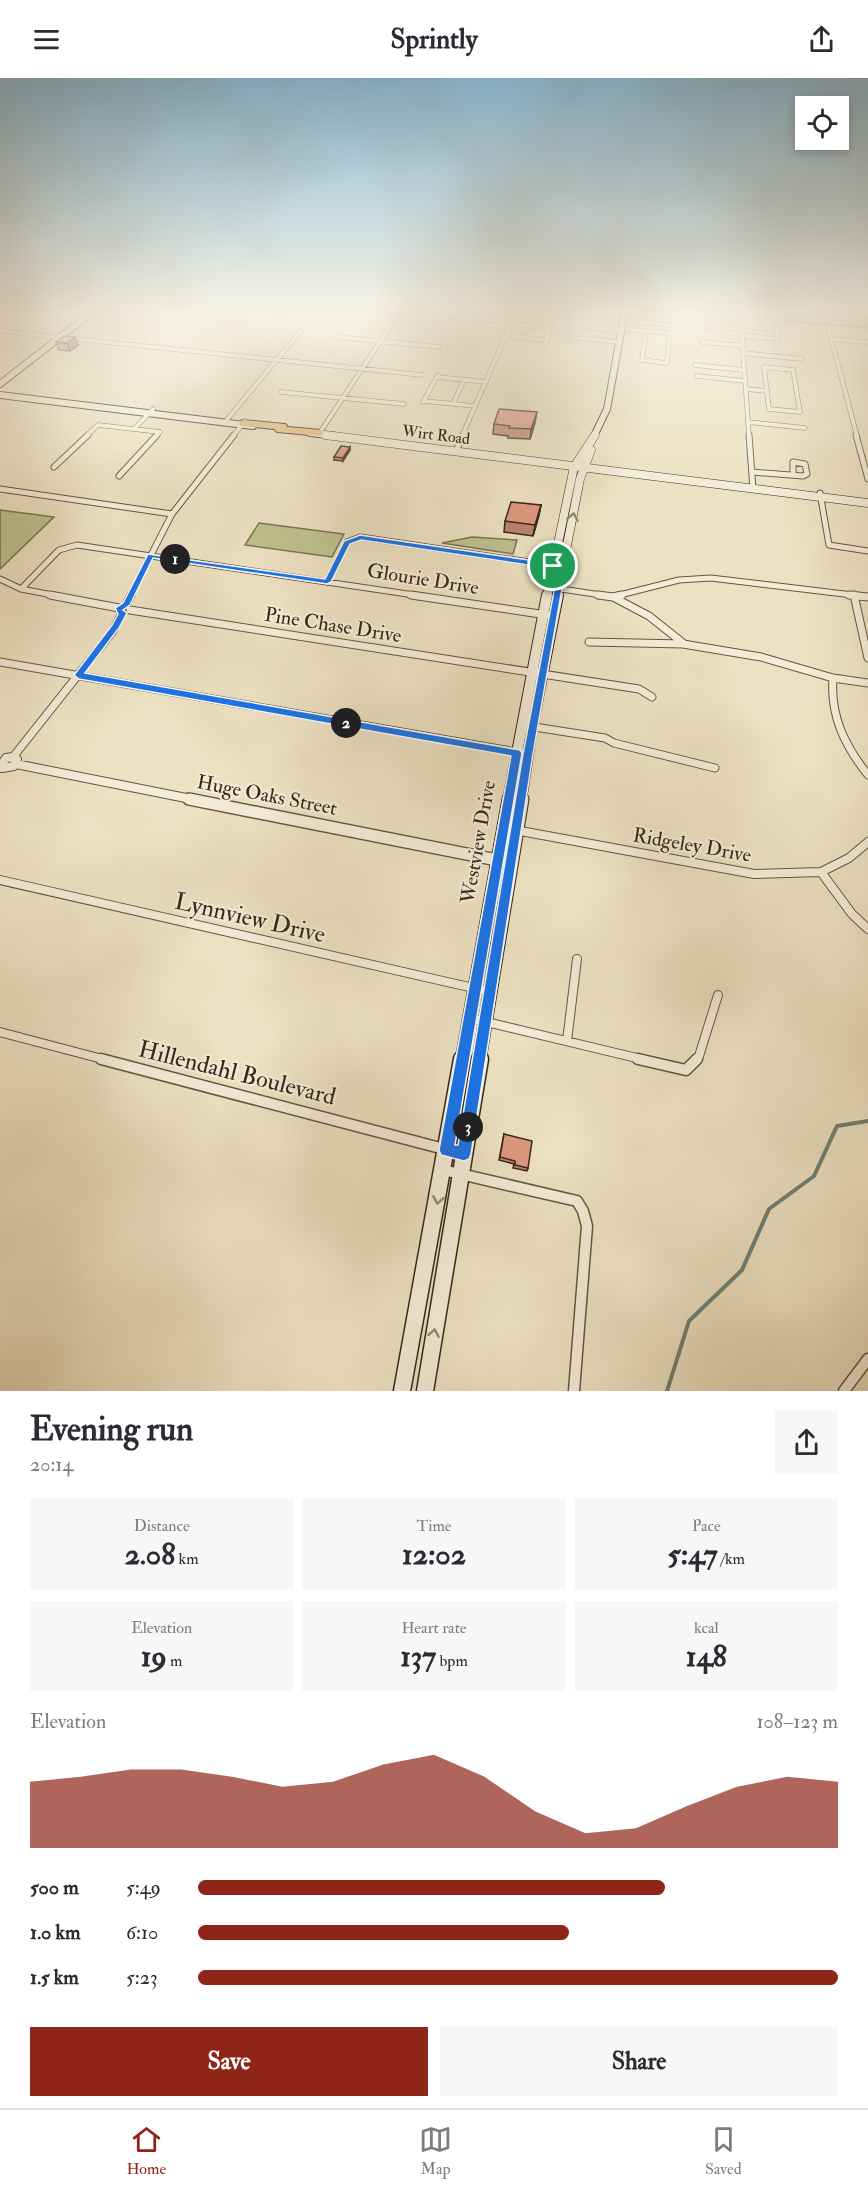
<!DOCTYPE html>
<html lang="en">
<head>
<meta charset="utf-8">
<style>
  :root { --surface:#fff; --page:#f7f7f7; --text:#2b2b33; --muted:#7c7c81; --line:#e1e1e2; --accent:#8f2418 }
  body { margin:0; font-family:"IM FELL Double Pica",serif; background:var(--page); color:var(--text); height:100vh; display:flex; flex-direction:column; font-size:22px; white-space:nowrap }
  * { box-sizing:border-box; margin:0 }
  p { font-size:20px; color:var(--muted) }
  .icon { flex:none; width:33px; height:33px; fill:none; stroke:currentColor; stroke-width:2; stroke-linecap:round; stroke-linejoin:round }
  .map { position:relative; height:1313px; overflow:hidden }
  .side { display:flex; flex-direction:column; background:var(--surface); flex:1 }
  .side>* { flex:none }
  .buttons { position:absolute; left:795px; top:18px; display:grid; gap:12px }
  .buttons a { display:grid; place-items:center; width:54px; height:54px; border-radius:0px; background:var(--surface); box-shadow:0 3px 9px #0003; font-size:30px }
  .pin { position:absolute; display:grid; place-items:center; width:51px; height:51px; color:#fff; margin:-26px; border:3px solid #fff; border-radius:50%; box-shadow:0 2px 6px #0007 }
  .km { position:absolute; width:30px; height:30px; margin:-15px; border-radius:50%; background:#222; color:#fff; font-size:16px; line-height:30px; text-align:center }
  .round { display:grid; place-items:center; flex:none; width:63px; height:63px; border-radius:0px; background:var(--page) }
  .summary { display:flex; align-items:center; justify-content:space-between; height:102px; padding:0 30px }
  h1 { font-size:33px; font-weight:700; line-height:45px }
  .figures { display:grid; grid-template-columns:repeat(3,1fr); gap:9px; height:102px; padding:6px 30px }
  .figures div { display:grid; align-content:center; border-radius:0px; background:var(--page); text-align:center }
  .figures b { font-size:30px; font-weight:700 }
  .figures small { font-size:16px; font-weight:400 }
  .figures p { font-size:16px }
  .chart { height:168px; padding:12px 30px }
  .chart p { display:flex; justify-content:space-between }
  .chart svg { width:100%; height:108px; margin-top:6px; fill:var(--accent); opacity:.7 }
  .button { display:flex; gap:12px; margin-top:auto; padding:12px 30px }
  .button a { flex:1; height:69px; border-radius:0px; background:var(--accent); color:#fff; font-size:24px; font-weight:700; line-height:69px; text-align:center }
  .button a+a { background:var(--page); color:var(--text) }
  ul { padding:0 30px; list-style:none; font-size:20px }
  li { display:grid; grid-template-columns:96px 72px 1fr; align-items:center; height:45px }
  li i { height:15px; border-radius:8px; background:var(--accent) }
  header { display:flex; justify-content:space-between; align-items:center; height:78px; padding:0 30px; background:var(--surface); font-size:27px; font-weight:700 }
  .dock { display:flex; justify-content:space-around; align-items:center; height:84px; border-top:2px solid var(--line); background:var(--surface); font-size:16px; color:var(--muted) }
  .dock a { display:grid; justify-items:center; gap:3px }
  .dock .active { color:var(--accent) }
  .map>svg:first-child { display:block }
  .green { fill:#bec18f; stroke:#7a7452; stroke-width:1.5 }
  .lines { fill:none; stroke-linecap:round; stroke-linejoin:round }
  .stream { stroke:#718175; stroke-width:4 }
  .minor-far4-casing { stroke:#645641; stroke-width:5 }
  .minor-far3-casing { stroke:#645641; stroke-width:7 }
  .minor-far2-casing { stroke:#645641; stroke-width:9 }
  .minor-far1-casing { stroke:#645641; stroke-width:10 }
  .minor-casing { stroke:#645641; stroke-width:13 }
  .tertiary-far1-casing { stroke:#645641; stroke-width:10 }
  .tertiary-casing { stroke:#645641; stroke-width:14 }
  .secondary-far4-casing { stroke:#362716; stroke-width:8 }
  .secondary-far3-casing { stroke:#362716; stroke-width:9 }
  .secondary-far2-casing { stroke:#362716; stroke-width:12 }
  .secondary-far1-casing { stroke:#362716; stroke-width:15 }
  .secondary-casing { stroke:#362716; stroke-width:19 }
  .primary-casing { stroke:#362716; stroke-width:8 }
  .minor-far4 { stroke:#f3ecd7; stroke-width:4 }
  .minor-far3 { stroke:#f3ecd7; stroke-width:5 }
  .minor-far2 { stroke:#f3ecd7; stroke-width:7 }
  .minor-far1 { stroke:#f3ecd7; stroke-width:8 }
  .minor { stroke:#f3ecd7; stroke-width:10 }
  .tertiary-far1 { stroke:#f3ecd7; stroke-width:8 }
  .tertiary { stroke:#f3ecd7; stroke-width:11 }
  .secondary-far4 { stroke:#f3ecd7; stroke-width:6 }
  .secondary-far3 { stroke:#f3ecd7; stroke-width:8 }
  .secondary-far2 { stroke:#f3ecd7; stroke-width:10 }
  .secondary-far1 { stroke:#f3ecd7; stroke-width:13 }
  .secondary { stroke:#f3ecd7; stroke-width:16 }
  .primary { stroke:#e6c081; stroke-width:6 }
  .wall { fill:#be836d; stroke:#362716; stroke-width:1.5 }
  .shaded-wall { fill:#9b6a59; stroke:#362716; stroke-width:1.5 }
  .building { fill:#dd987f; stroke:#362716; stroke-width:1.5 }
  .oneway { stroke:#948a76 }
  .route { fill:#1a73e8; stroke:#fff; stroke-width:1.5; fill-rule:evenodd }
  .labels { text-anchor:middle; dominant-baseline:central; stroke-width:4.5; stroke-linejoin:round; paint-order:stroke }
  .far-street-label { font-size:16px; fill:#362716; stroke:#f3ecd7 }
  .street-label { font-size:20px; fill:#362716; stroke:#f3ecd7 }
  .near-street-label { font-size:24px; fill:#362716; stroke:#f3ecd7 }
</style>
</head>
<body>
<header><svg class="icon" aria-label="menu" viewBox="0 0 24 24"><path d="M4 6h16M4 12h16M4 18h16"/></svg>Sprintly<svg class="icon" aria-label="share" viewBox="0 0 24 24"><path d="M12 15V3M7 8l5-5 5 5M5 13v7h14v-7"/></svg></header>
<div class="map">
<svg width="868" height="1313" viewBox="0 0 868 1313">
  <rect width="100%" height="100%" fill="#ece1c2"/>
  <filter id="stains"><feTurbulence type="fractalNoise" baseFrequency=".00333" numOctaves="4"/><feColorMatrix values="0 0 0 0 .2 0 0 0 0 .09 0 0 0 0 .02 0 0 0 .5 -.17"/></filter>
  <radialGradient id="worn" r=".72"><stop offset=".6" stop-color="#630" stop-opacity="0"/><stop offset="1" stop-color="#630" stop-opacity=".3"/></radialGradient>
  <path class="green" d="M780 232H868V250L781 243Z
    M0 432 54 439 0 491Z
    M259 445 344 456 332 479 245 467Z
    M472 459 517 462 513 476 442 465Z"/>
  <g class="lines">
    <path class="stream" d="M667 1313 689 1243 742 1192 769 1131 814 1098 837 1048 868 1043"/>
    <defs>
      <path id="minor-far4" d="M320 232 510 249
        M737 232 741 243 749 358
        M515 235 554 239
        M740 237 763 239 760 232
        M699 239 741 243
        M629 243 670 247
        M521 247 550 250
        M702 248 741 251
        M741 248 777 251 778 261 742 258
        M583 249 621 253
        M828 249 857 358
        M628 252 646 253
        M0 253 422 297
        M646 253 670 255 667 285 642 282Z
        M506 258 546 262
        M337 259 439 269
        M579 260 619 264
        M832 261 868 264
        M702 264 743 268
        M545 267 555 235
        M743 275 802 281
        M695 287 744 292
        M764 289 793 292 800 334 769 331Z
        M697 298 745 303
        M437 299 486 304
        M746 311 766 313
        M281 314 404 326
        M424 323 475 328
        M423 324 438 297
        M453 326 464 302
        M225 344 318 232
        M748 344 805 350
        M134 351 153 331
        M319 356 401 232
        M86 358 98 347 160 354
        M156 358 160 354
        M233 358 245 343
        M462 358 517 232"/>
      <path id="minor-far3" d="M749 357 753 411
        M856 357 868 401
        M457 371 463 357
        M54 389 88 357
        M752 394 803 398 807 396 805 386 793 384V397
        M119 398 157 357
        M0 411 172 436
        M820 415 829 467 868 473
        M0 501 21 511 58 518
        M327 504 347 464 360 459 563 489
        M548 509 608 518
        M21 511 59 472 77 467 421 518
        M130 518 172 436 234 357
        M616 518 679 502 711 500 861 518"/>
      <path id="minor-far2" d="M50 517 119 530
        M411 517 547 537
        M598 517 613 519 622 517
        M849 517 868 519
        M854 517 868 580
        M613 519 649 538 683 565
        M126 527 131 517
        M130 532 639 611 652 619
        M589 564 683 566 761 579 833 600 868 605
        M0 584 528 676
        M833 600C830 638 845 668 868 697
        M528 648 605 660 614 665 715 690
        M13 679 113 553 122 535"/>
      <path id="minor-far1" d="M515 752 754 796 821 794 849 780 868 764
        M821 794 852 836 868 851
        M0 802 491 914
        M470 940 645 982
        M0 954 106 982
        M567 963 577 881
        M695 982 699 978 718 917"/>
      <path id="minor" d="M101 981 463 1076
        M638 981 686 992 697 981
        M443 1092 577 1123 583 1133 587 1148 574 1313
        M844 1313 868 1281"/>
      <path id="tertiary-far1" d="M13 679 17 681 14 688 2 690 1 687 6 680Z
        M16 686 196 722"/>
      <path id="tertiary" d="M189 721 502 783"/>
      <path id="secondary-far4" d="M0 306 95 232
        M0 317 253 348
        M310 355 337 358
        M594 358 607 331 625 232"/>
      <path id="secondary-far3" d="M325 357 868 425
        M547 518 574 389 595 357
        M557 518 580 401 591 372"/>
      <path id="secondary-far2" d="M508 722 547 517
        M521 722 532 649 558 517"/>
      <path id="secondary-far1" d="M462 982 509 721
        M479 982 522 721"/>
      <path id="secondary" d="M402 1313 462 981
        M425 1313 480 981"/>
      <path id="primary" d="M243 345 284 349
        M278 351 320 355"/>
    </defs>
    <use href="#minor-far4" class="minor-far4-casing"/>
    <use href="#minor-far3" class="minor-far3-casing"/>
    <use href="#minor-far2" class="minor-far2-casing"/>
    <use href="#minor-far1" class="minor-far1-casing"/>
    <use href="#minor" class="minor-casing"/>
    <use href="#tertiary-far1" class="tertiary-far1-casing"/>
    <use href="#tertiary" class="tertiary-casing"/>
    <use href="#secondary-far4" class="secondary-far4-casing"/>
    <use href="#secondary-far3" class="secondary-far3-casing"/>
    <use href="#secondary-far2" class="secondary-far2-casing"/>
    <use href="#secondary-far1" class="secondary-far1-casing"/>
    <use href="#secondary" class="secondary-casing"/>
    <use href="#primary" class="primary-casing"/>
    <use href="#minor-far4" class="minor-far4"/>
    <use href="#minor-far3" class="minor-far3"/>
    <use href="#minor-far2" class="minor-far2"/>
    <use href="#minor-far1" class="minor-far1"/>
    <use href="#minor" class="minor"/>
    <use href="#tertiary-far1" class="tertiary-far1"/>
    <use href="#tertiary" class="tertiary"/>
    <use href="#secondary-far4" class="secondary-far4"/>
    <use href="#secondary-far3" class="secondary-far3"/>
    <use href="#secondary-far2" class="secondary-far2"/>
    <use href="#secondary-far1" class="secondary-far1"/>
    <use href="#secondary" class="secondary"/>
    <use href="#primary" class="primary"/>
  </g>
  <path class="wall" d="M56 264 78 267 70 273 59 272Z
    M535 344 530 361 508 360V358L493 356 494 346Z
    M350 369V372L343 383 334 382V379Z
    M541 427 539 437 533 458 504 454 505 443Z
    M504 1056 528 1090 527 1093 513 1090 514 1086 499 1082Z"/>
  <path class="shaded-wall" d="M75 259 78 267 70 273 67 265Z
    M537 334 535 344 530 361 531 351Z
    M350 369V372L343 383V380Z
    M541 427 539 437 533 458 535 447Z"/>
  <path class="building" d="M64 258 75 259 67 265 56 264Z
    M499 331 537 334 531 351 509 350 510 348 494 346Z
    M341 368 350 369 343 380 334 379Z
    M511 424 541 427 535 447 505 443Z
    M504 1056 532 1063 528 1090 515 1087V1083L500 1079Z"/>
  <defs><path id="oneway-chevron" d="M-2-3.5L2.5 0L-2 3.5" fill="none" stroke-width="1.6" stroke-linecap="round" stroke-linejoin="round" transform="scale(1.5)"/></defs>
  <g class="oneway">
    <use href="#oneway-chevron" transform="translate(573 439) rotate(-79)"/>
    <use href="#oneway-chevron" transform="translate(438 1122) rotate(100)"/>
    <use href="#oneway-chevron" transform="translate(434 1255) rotate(-80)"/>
  </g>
  <linearGradient id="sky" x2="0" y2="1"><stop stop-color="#88b8d3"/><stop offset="0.56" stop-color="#f6f2e4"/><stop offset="1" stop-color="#f6f2e4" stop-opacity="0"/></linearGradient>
  <rect width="868" height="416" fill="url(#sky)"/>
  <path class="route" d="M360 457 556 486 553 507 562 511 533 676 471 1076 469 1081 464 1083 441 1077 439 1072 511 678 79 601 74 597 112 547 118 536 115 530 123 525 148 476 325 501 344 463ZM361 462 549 490 544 509 554 513 523 676 458 1067H455L522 675 520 672 85 595 119 550 127 535 123 532 130 527 153 480 327 506 331 504 350 466Z"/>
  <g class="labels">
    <g class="far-street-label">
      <text transform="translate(436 357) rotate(7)">Wirt Road</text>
    </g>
    <g class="street-label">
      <text transform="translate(423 501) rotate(9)">Glourie Drive</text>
      <text transform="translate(333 547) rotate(9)">Pine Chase Drive</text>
      <text transform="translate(267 717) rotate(11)">Huge Oaks Street</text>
      <text transform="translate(478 764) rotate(-80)">Westview Drive</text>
      <text transform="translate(692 767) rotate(10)">Ridgeley Drive</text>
    </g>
    <g class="near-street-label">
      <text transform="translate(250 840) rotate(13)">Lynnview Drive</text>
      <text transform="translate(237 995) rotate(14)">Hillendahl Boulevard</text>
    </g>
  </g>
  <rect width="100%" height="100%" filter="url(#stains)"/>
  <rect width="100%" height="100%" fill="url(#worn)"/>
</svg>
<div class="buttons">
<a><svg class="icon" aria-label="locate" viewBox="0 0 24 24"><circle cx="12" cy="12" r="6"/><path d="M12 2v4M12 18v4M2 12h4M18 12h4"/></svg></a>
</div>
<div class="pin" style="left:553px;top:488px;background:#1e9e55"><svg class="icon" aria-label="arrive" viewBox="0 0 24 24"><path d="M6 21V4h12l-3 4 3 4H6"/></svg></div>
<b class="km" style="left:175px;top:481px">1</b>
<b class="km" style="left:346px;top:645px">2</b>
<b class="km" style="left:468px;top:1049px">3</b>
</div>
<section class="side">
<div class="summary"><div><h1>Evening run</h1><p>20:14</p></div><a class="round"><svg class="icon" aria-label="share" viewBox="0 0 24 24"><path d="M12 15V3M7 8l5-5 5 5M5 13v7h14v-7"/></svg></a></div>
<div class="figures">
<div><p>Distance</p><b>2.08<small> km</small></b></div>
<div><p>Time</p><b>12:02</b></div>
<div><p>Pace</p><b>5:47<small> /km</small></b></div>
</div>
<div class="figures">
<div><p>Elevation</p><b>19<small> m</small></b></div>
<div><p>Heart rate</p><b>137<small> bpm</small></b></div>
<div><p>kcal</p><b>148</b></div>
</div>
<div class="chart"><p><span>Elevation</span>108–123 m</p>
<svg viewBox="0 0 160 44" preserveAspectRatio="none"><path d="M0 44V17L10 15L20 12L30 12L40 15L50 19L60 17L70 10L80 6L90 15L100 29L110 38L120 36L130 27L140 19L150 15L160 17V44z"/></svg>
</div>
<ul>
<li><b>500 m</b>5:49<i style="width:73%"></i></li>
<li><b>1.0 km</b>6:10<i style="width:58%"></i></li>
<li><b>1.5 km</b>5:23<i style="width:100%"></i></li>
</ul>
<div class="button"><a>Save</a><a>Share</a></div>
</section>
<nav class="dock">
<a class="active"><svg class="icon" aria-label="home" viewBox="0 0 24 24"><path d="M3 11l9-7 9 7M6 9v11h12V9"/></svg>Home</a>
<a><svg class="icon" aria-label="map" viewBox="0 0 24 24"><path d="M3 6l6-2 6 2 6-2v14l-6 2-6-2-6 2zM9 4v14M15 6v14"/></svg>Map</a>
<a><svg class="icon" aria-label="saved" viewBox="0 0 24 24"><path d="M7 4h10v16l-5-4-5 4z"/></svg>Saved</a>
</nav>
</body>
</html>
